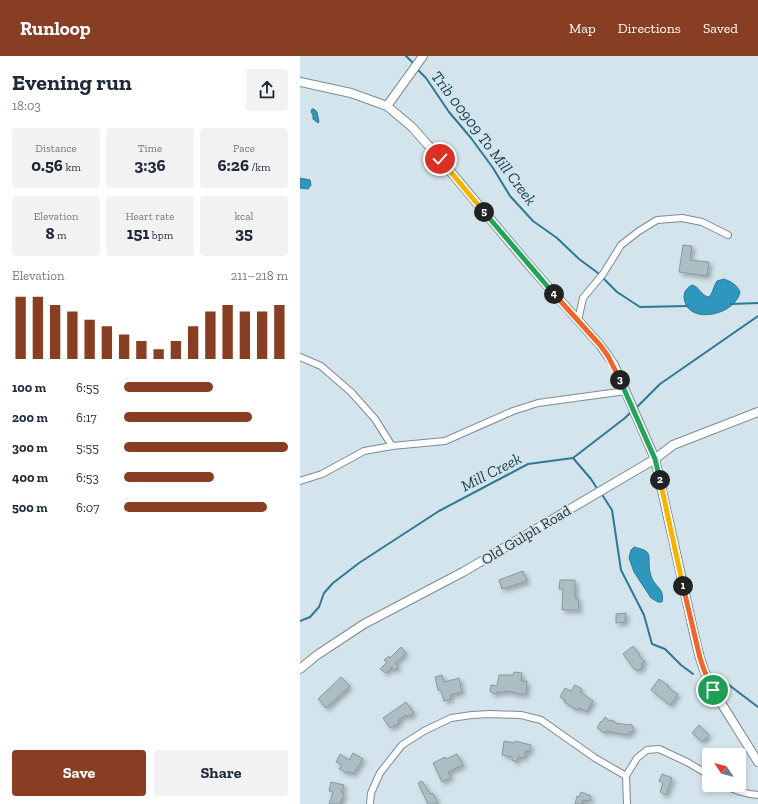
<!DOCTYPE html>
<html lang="en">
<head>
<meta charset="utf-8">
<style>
  :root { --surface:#fff; --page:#f2f2f3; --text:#1f2937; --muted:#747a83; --accent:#873e22 }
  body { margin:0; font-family:"Zilla Slab",serif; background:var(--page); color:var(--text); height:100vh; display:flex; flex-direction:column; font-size:15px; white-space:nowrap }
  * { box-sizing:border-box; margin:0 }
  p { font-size:13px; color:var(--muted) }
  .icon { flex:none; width:22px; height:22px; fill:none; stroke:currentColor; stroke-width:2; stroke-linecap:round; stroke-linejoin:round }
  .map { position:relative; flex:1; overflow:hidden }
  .side { display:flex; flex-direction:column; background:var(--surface); width:300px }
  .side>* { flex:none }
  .needle { width:26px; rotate:305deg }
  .tools { position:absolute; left:402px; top:692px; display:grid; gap:8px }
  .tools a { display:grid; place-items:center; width:44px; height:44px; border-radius:4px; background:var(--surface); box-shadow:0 2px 6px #0003; font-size:20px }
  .pin { position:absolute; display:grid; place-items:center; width:34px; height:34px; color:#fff; margin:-17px; border:2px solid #fff; border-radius:50%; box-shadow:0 1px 4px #0007 }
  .km { position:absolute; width:20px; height:20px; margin:-10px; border-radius:50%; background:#222; color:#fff; font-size:11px; line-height:20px; text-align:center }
  .round { display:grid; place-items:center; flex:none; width:42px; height:42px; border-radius:4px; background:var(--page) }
  .overview { display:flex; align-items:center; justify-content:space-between; height:68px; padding:0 12px }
  h1 { font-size:22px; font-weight:700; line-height:30px }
  .figures { display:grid; grid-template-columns:repeat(3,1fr); gap:6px; height:68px; padding:4px 12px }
  .figures div { display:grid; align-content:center; border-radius:4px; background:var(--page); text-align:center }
  .figures b { font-size:17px; font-weight:700 }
  .figures small { font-size:11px; font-weight:400 }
  .figures p { font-size:11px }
  .chart { height:112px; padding:8px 12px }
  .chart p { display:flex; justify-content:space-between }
  .chart svg { width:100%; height:72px; margin-top:4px; stroke:var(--accent); stroke-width:6 }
  .primary-button { display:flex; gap:8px; margin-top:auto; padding:8px 12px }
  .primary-button a { flex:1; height:46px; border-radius:4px; background:var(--accent); color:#fff; font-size:16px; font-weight:700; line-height:46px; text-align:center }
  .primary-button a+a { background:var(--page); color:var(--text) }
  ul { padding:0 12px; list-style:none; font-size:13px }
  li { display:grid; grid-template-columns:64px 48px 1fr; align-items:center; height:30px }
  li i { height:10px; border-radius:5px; background:var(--accent) }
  header { display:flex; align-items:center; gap:24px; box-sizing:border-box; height:56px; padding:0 20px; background:var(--accent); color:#fff }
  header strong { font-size:19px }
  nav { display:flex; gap:22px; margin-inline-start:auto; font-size:14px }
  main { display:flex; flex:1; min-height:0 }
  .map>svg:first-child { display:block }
  .water { fill:#2f97be; stroke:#2e7996 }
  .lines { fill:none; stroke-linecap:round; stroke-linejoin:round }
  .stream { stroke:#2e7996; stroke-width:2 }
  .building { fill:#adbdc4; stroke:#89989f; filter:url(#shadow) }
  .minor-casing { stroke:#7c8b92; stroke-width:8 }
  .tertiary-casing { stroke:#7c8b92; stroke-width:10 }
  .minor { stroke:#fff; stroke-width:6 }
  .tertiary { stroke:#fff; stroke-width:8 }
  .split-1-casing { stroke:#fff; stroke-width:8 }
  .split-2-casing { stroke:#fff; stroke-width:8 }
  .split-3-casing { stroke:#fff; stroke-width:8 }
  .split-4-casing { stroke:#fff; stroke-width:8 }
  .split-5-casing { stroke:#fff; stroke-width:8 }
  .split-6-casing { stroke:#fff; stroke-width:8 }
  .split-1 { stroke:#f0652b; stroke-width:5 }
  .split-2 { stroke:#f5b400; stroke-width:5 }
  .split-3 { stroke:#22a559; stroke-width:5 }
  .split-4 { stroke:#f0652b; stroke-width:5 }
  .split-5 { stroke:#22a559; stroke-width:5 }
  .split-6 { stroke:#f5b400; stroke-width:5 }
  .labels { text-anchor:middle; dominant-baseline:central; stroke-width:4; stroke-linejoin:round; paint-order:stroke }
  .street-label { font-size:15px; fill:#2d3437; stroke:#d4e4ec }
  .water-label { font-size:16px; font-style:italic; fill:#174253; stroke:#d4e4ec }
</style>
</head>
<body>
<header>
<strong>Runloop</strong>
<nav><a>Map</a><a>Directions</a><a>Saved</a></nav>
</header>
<main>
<section class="side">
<div class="overview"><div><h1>Evening run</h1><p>18:03</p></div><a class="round"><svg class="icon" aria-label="share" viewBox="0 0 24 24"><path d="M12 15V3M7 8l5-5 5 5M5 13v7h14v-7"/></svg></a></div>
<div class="figures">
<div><p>Distance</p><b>0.56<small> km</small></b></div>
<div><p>Time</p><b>3:36</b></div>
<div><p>Pace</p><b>6:26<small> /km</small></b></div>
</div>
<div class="figures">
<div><p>Elevation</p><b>8<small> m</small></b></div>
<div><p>Heart rate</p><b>151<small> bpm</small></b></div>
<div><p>kcal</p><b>35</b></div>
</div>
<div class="chart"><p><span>Elevation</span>211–218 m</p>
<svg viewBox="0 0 160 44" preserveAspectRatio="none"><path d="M5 44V6M15 44V6M25 44V11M35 44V15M45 44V20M55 44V24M65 44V29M75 44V33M85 44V38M95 44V33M105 44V24M115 44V15M125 44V11M135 44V15M145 44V15M155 44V11"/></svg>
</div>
<ul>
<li><b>100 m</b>6:55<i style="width:54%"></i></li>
<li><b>200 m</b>6:17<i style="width:78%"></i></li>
<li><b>300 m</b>5:55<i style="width:100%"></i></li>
<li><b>400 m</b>6:53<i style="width:55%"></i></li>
<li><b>500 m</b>6:07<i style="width:87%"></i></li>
</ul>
<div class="primary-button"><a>Save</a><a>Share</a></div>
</section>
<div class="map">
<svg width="458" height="748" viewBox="0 0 458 748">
  <defs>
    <filter id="shadow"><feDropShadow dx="3" dy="3" stdDeviation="2" flood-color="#0004"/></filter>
  </defs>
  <rect width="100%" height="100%" fill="#d4e4ec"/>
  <path class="water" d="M12 53H14L17 56 19 66 18 67 13 63V59L11 56Z
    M0 122 10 124 11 129 8 133 0 132Z
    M424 223C432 226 437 229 440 236 435 260 386 270 384 241 384 235 387 232 392 229 400 231 401 240 409 241 414 235 413 231 417 225Z
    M334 491C337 492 344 493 347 496 348 496 349 500 349 501 349 506 349 515 351 520 355 532 365 532 362 546H358L351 542 334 516 329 502 331 494Z"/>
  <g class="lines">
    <path class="stream" d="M106 0 115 9
      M117 13 126 22 149 56 171 82 193 112 210 140 233 165 257 182 279 203 298 217 317 236 340 251 388 250
      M431 248 458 247
      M335 353 360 328 458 260
      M273 402 291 423 298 434
      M301 437 312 454 321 514 344 559 352 588 365 593 381 609 393 618
      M0 565 10 561 19 551 24 537 33 527 59 507 139 455 228 408 273 402 325 362 331 356
      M415 621 425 626 458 651"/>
  </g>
  <path class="building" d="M383 189 392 190 390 204 409 206 407 220 379 216Z
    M223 515 227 525 212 530 202 533 199 524Z
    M260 524H275V542H278L279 554H262L263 533H259Z
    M326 557 325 566 316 567V558Z
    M333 590 340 599 339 600 345 605 341 608 343 610 338 615 336 613 335 614 323 598Z
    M101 591 106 597 95 607 98 611 94 615 92 611 86 617 80 613 87 606 84 604 89 600 90 602Z
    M214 616 222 617 221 625H227L226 638H216V637L205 635 204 636H197L196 638 192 637 190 635 191 629 197 630 199 619H213Z
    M142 619 144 626 159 622 162 636 150 639 151 643 144 645 141 634H138L135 621Z
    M41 621 50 630 26 652 18 643Z
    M359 623 369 630 368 632 378 638 370 649 351 634Z
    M275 629 282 633 280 636 293 645 286 656 279 652 277 654 264 646 265 644 260 641 265 632 271 635Z
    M106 646 114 657 108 661 106 659 98 664 99 667 90 672 83 662Z
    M305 661 310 665 311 664 314 665 315 667 329 669 331 668 334 673 327 679 306 675 305 677 297 672 301 665 302 666Z
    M399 669 409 679 402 686 392 677Z
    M204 685 215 687V685L231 689 229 696 226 695 224 702 218 701 217 706 212 704V701L202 699Z
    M53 697 63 703 53 718 48 715 47 717 39 713 42 709 36 706 40 698 49 704Z
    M157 698 163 709 148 716 151 721 142 726 133 707 145 701 146 703Z
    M362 718 372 722 366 739 360 736 363 727 359 725Z
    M122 725 130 738 133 737 138 748H128L118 727Z
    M31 726 44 729 41 736 44 737 40 748H29L33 736 29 735Z
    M281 736 291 740 289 745 283 744 282 748H275L277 740 279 741Z"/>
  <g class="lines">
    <defs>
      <path id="minor" d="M278 265 283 242 303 218 321 189 339 175 357 164 382 162 402 166 428 179
        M0 301 21 310 51 336 75 363 92 390
        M0 425 22 418 64 395 92 390 145 385 213 355 238 347 326 335
        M425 729C435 735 447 738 458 739
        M70 748 71 737 80 717 102 689 124 675 151 662 172 659 190 658 221 659 241 664 295 702 326 720
        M327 748 326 720 337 702 347 694 359 693 387 706 409 719"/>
      <path id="tertiary" d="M0 26 51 37 87 50 112 71 135 97 228 208 300 289 308 300 314 309 355 403 395 582 400 602 404 614 413 634 458 706
        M87 50 123 0
        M0 613 17 599 64 568 163 516 355 403 373 389 458 356"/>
    </defs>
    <use href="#minor" class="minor-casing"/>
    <use href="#tertiary" class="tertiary-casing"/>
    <use href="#minor" class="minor"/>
    <use href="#tertiary" class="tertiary"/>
  </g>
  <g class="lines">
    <defs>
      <path id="split-1" d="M383 530 400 602 404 614 413 634"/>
      <path id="split-2" d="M360 424 383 530"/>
      <path id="split-3" d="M320 324 355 403 360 424"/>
      <path id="split-4" d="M254 238 300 289 308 300 320 324"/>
      <path id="split-5" d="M184 156 254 238"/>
      <path id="split-6" d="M140 103 184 156"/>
    </defs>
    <use href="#split-1" class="split-1-casing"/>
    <use href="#split-2" class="split-2-casing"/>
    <use href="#split-3" class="split-3-casing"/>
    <use href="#split-4" class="split-4-casing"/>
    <use href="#split-5" class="split-5-casing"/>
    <use href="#split-6" class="split-6-casing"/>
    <use href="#split-1" class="split-1"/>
    <use href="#split-2" class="split-2"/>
    <use href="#split-3" class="split-3"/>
    <use href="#split-4" class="split-4"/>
    <use href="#split-5" class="split-5"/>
    <use href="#split-6" class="split-6"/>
  </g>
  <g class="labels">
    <g class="street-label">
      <text transform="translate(226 479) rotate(-31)">Old Gulph Road</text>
    </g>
    <g class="water-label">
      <text transform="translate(184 82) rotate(53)">Trib 00909 To Mill Creek</text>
      <text transform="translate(191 416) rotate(-27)">Mill Creek</text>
    </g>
  </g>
</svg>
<div class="tools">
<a><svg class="needle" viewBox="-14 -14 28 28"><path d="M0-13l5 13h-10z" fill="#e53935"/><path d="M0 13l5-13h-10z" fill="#747a83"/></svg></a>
</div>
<div class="pin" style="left:413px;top:634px;background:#1e9e55"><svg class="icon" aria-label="arrive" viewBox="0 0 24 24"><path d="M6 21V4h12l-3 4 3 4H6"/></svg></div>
<div class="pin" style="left:140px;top:103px;background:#d93025"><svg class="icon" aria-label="check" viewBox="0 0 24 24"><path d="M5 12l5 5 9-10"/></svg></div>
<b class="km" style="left:383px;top:530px">1</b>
<b class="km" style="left:360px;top:424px">2</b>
<b class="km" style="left:320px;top:324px">3</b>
<b class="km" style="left:254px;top:238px">4</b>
<b class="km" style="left:184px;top:156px">5</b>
</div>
</main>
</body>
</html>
